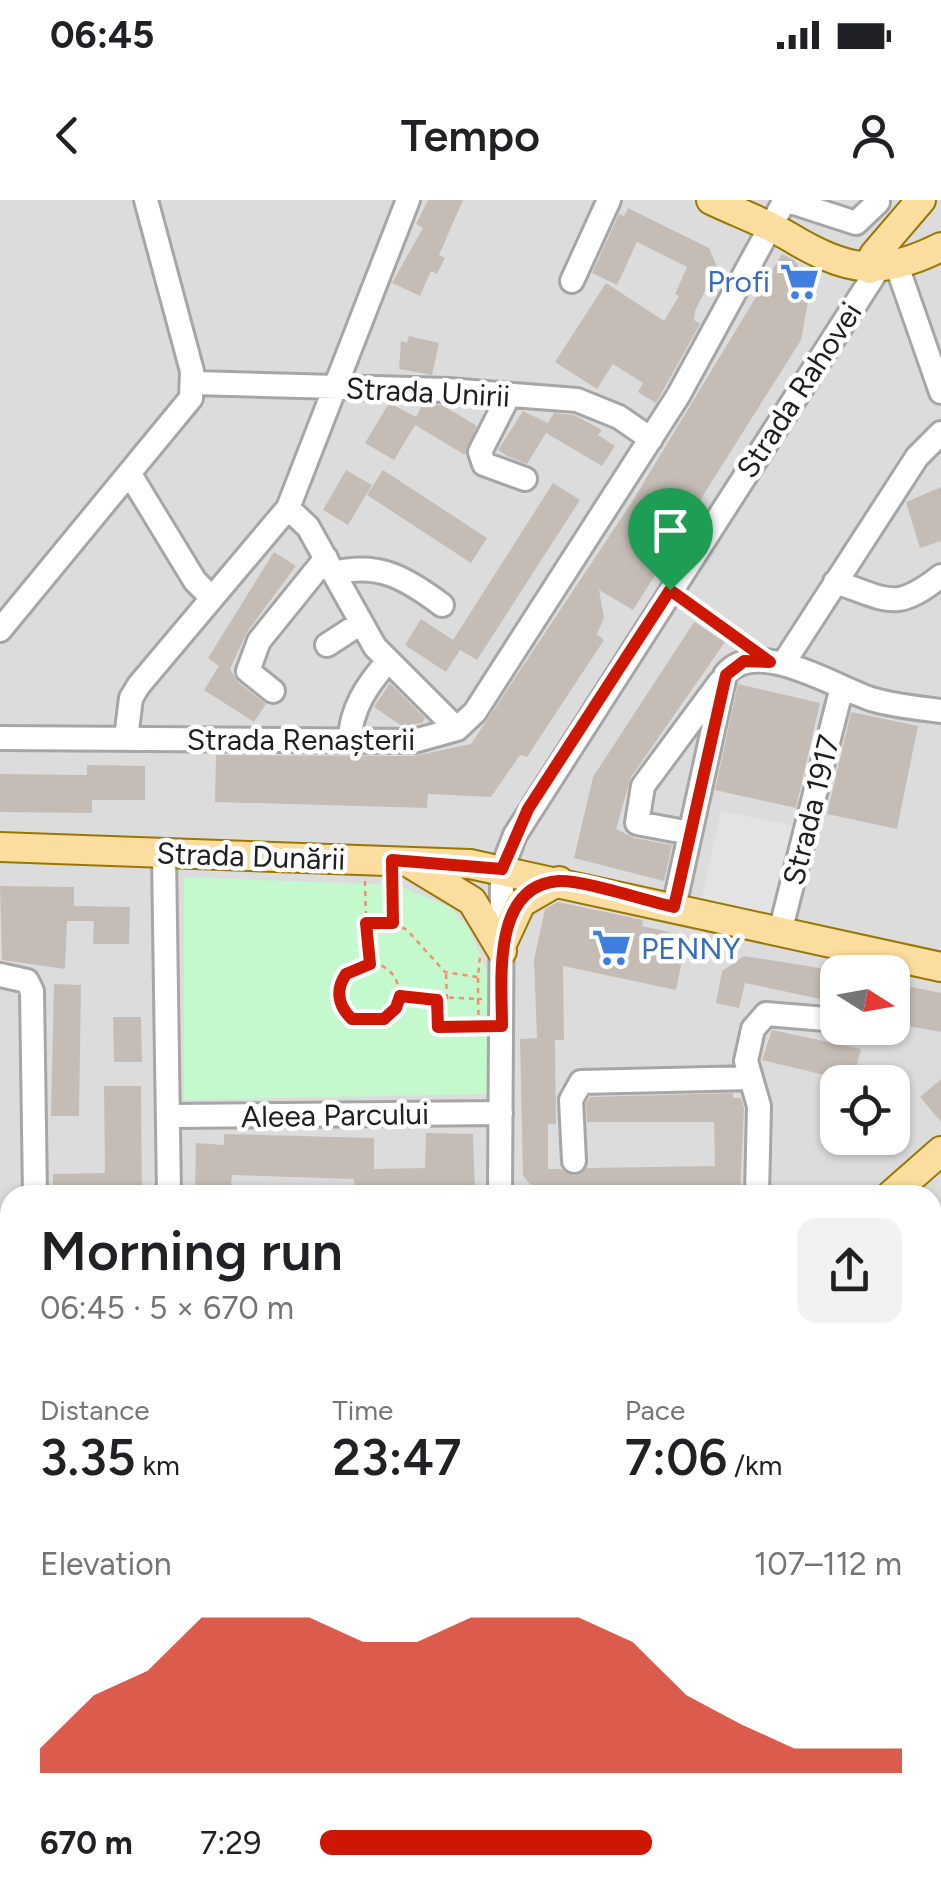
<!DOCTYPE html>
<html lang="en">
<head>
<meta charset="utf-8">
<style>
  :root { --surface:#fff; --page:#f2f2f2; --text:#202124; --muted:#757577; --accent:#cd1702 }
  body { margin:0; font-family:Figtree,sans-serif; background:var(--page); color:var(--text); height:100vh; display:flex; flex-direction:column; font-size:38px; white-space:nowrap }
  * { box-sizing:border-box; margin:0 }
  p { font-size:32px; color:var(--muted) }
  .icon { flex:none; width:55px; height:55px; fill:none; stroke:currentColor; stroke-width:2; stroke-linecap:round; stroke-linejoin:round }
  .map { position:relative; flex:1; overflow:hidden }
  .side { position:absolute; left:0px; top:985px; width:942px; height:718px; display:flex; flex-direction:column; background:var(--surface); border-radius:30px 30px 0 0; box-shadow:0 2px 8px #0004 }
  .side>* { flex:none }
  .needle { width:65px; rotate:101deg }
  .buttons { position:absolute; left:820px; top:755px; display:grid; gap:20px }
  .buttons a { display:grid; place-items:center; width:90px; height:90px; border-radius:20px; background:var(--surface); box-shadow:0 2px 8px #0004; font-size:50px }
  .pin { position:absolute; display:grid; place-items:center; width:85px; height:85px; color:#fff; margin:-102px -42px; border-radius:50% 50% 50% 0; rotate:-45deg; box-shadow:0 0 10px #0007 }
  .pin .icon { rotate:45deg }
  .round { display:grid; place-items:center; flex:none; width:105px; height:105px; border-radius:20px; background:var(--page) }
  .overview { display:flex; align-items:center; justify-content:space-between; height:170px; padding:0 40px }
  h1 { font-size:55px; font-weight:600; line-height:75px }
  .figures { display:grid; grid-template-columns:repeat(3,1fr); gap:15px; height:170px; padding:10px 40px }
  .figures div { display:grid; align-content:center }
  .figures b { font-size:50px; font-weight:600 }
  .figures small { font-size:28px; font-weight:400 }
  .figures p { font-size:28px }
  .chart { height:280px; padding:20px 40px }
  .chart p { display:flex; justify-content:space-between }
  .chart svg { width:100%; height:180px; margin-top:10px; fill:var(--accent); opacity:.7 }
  ul { padding:0 40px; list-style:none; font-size:32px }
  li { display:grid; grid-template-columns:160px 120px 1fr; align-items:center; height:75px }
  li i { height:25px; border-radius:12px; background:var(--accent) }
  .status { display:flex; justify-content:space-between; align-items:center; height:70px; padding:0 50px; background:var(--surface); direction:ltr }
  .status svg { height:28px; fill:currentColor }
  header { display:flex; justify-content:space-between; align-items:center; height:130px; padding:0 40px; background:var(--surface); font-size:45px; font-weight:600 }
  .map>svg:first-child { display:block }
  .residential { fill:#dddcdc; fill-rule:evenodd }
  .park { fill:#c3f9cd }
  .parking { fill:#e3e3e3 }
  .building { fill:#c5bdb5 }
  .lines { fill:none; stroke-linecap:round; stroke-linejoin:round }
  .minor-casing { stroke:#a6a6a6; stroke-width:28 }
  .major-casing { stroke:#997701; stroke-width:32 }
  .path { stroke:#f98b6e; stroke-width:2.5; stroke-dasharray:5 5; stroke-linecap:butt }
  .minor { stroke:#fff; stroke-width:22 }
  .major { stroke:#fbdd9f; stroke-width:28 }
  .route-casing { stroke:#fff; stroke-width:20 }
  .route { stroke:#cd1702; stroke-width:12 }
  .labels { text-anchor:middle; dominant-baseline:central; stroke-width:9; stroke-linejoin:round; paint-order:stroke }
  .shop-label { font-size:30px; fill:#366cbe; stroke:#fff; text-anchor:end }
  .street-label { font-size:30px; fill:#1f1f1f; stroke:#fff }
</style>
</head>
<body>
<div class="status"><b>06:45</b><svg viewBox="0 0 49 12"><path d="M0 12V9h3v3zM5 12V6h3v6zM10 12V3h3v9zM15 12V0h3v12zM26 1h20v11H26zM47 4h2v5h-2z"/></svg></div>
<header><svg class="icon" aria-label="back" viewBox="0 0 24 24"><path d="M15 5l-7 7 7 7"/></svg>Tempo<svg class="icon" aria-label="person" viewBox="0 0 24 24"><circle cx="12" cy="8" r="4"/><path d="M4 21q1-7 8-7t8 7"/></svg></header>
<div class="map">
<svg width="941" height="1702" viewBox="0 0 941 1702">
  <rect width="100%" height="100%" fill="#f0ede6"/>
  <path class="residential" d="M0 0H941V1702H0ZM838 772H892V828H838ZM838 882H892V938H838ZM10 995H932V1692H10Z"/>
  <path class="park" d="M184 677 397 685 450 707 469 729 489 777 487 894 184 900Z"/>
  <path class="parking" d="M721 611 795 626 772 717 701 701Z"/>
  <path class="building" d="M428 0H463L439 55 445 58 437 74 431 71 420 96 392 83 423 28 416 24Z
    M628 8 709 48 717 67 695 111 694 120 700 124 656 203 638 192 643 183 613 164 597 189 555 162 606 83 664 121 679 96 675 94 687 67 637 42 617 85 592 73 619 14 624 16Z
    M782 54 794 60 811 85 801 140 692 313 666 298 643 332 671 350 633 410 599 390 604 418 597 434 604 440 527 557 520 555 491 597 428 594 427 608 215 602 216 555 414 556 471 544 630 305Z
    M409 136 439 143 432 175 399 169 401 141 407 143Z
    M389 203 416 217 423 204 442 205 477 226 465 255 415 225 394 260 365 243Z
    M523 211 548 223 554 213 574 215 602 230 598 235 615 246 602 266 546 233 527 264 507 256 498 250Z
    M346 270 372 285 348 325 323 310Z
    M383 270 487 338 471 363 367 295Z
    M553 283 580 300 477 460 460 450 446 472 405 445 421 419 453 440Z
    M941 287V341L920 348 906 302Z
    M274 352 296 366 247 432 230 469 239 483 266 504 254 522 204 490 219 466 208 458Z
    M694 422 725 442 631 577 616 629 634 638 672 645 664 681 574 658 593 577Z
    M390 483 425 518 422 523 402 526 374 507Z
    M738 484 820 503 796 608 715 590Z
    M851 512 918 526 897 629 827 614Z
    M87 565 145 566V600H92V613L0 612V574L87 575Z
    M0 686 74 687V706L130 707 129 744H93L94 721H67L65 769 2 760Z
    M558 702 643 720 642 726 687 736 676 790 563 766 564 840H555L556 924H548V969H561L574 976 587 968 715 966 714 922H587L586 903 590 897 733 893V898H741L744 908 740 995H540L523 976 520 839 537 838 534 760 545 709Z
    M744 756 832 770 825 800 745 783 739 808 716 803 722 771Z
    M892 783 941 793V832L892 823Z
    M54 784 81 785 79 916H51Z
    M113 817H141L142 862H114Z
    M772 830 861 849 853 882 762 860Z
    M941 879V922L920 897Z
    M104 886H141L142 995H53V974L105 973Z
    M426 933 473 934 475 995H355L354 979 232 975 230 995H195L196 943 224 945V934L374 938V969L425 968Z"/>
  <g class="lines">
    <defs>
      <path id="minor" d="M785 0 856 23 878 2
        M897 66 941 192
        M572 81 609 0
        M195 183 448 190 577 200 619 217 651 239
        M509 195 480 252 484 264 525 279
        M131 276 195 381 212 398
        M288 308 308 327 375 447 457 529
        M334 373C379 362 406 378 442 405
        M835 382C888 399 894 413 941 376
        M0 430 191 198 192 171 146 0
        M327 445 361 423
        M783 464 917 257 941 233
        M273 491 248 471 259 441 326 358
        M0 538 414 541 457 529 475 512 678 196 785 0
        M126 538 131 498 139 485 288 308 408 0
        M350 541C350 509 368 484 388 461
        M690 633 637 623 643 586 720 482
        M164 654 169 995
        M674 707 725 475C755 436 835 487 871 499 894 506 918 508 941 511
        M780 732 842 487
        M852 772 857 749
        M0 775 27 781 32 791 35 995
        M169 916 501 913
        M574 961 571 900 581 882 751 878
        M500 995 502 669 515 635 878 69
        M757 995 759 906 746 861 753 829 766 814 838 820
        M0 1032H10
        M932 1125 941 1133
        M0 1203 10 1198
        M932 1506 941 1505
        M0 1587 10 1591
        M932 1663 941 1662
        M499 1702 604 1692"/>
      <path id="major" d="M711 0C736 12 764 22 788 36 846 71 880 78 941 47
        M870 69 874 55 921 0
        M0 647 470 664 941 767
        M411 664 472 701 502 751
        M502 744 521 703 559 681
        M891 995 941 951
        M119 1702 138 1692"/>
    </defs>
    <use href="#minor" class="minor-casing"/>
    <use href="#major" class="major-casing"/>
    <path class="path" d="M687 402 746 444
      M365 681 366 723
      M393 723 407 730 445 772 478 777 480 756
      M370 762 366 723H393V682
      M339 793a30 30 0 1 1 60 0a30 30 0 1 1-60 0Z
      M446 774 447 799
      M478 778V799H484
      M399 795 478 799 479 827
      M437 801 438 827H479"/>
    <use href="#minor" class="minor"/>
    <use href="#major" class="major"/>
  </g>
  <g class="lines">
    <defs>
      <path id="route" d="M670 390 770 462 744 461 726 475 674 707C646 701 584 680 559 681 491 685 502 782 502 826L438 827 437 800 400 796 396 808 384 819H352C338 806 335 790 346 774L370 764 366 723H393L392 660 502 669 528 609Z"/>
    </defs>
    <use href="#route" class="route-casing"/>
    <use href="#route" class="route"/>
  </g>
  <defs>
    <symbol id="supermarket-bare" viewBox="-9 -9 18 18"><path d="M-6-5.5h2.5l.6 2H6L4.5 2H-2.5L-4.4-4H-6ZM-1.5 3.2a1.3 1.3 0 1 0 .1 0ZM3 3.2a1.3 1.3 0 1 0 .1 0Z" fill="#3f7fe0" stroke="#fff" stroke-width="2.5" paint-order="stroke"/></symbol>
  </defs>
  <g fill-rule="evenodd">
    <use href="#supermarket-bare" x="772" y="54" width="55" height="55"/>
    <use href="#supermarket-bare" x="584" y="720" width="55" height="55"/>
  </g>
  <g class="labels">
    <g class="shop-label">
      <text x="770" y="81">Profi</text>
      <text x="641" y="748" text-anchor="start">PENNY</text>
    </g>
    <g class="street-label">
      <text transform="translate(799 190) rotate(-57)">Strada Rahovei</text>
      <text transform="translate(428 192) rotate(3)">Strada Unirii</text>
      <text x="301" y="539">Strada Renașterii</text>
      <text transform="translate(811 610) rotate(-76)">Strada 1917</text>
      <text transform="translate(251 656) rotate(2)">Strada Dunării</text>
      <text transform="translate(335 915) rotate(-1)">Aleea Parcului</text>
    </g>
  </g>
</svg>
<div class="buttons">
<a><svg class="needle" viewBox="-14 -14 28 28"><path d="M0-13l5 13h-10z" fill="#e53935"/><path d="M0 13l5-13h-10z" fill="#757577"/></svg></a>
<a><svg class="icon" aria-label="locate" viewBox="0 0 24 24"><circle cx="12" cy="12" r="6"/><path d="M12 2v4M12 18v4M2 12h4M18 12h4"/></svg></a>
</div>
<div class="pin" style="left:670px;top:390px;background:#1e9e55"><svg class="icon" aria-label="arrive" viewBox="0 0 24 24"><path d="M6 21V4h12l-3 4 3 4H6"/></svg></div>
<section class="side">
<div class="overview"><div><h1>Morning run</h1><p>06:45 · 5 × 670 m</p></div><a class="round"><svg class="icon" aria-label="share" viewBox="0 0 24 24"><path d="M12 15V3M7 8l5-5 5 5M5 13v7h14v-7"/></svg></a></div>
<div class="figures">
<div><p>Distance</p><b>3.35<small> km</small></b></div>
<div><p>Time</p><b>23:47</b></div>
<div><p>Pace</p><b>7:06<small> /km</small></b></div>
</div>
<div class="chart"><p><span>Elevation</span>107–112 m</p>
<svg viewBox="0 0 160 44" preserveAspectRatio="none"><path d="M0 44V38L10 25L20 19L30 6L40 6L50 6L60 12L70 12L80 6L90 6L100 6L110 12L120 25L130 32L140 38L150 38L160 38V44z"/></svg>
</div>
<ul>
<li><b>670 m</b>7:29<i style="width:57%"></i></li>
</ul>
</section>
</div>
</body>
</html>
